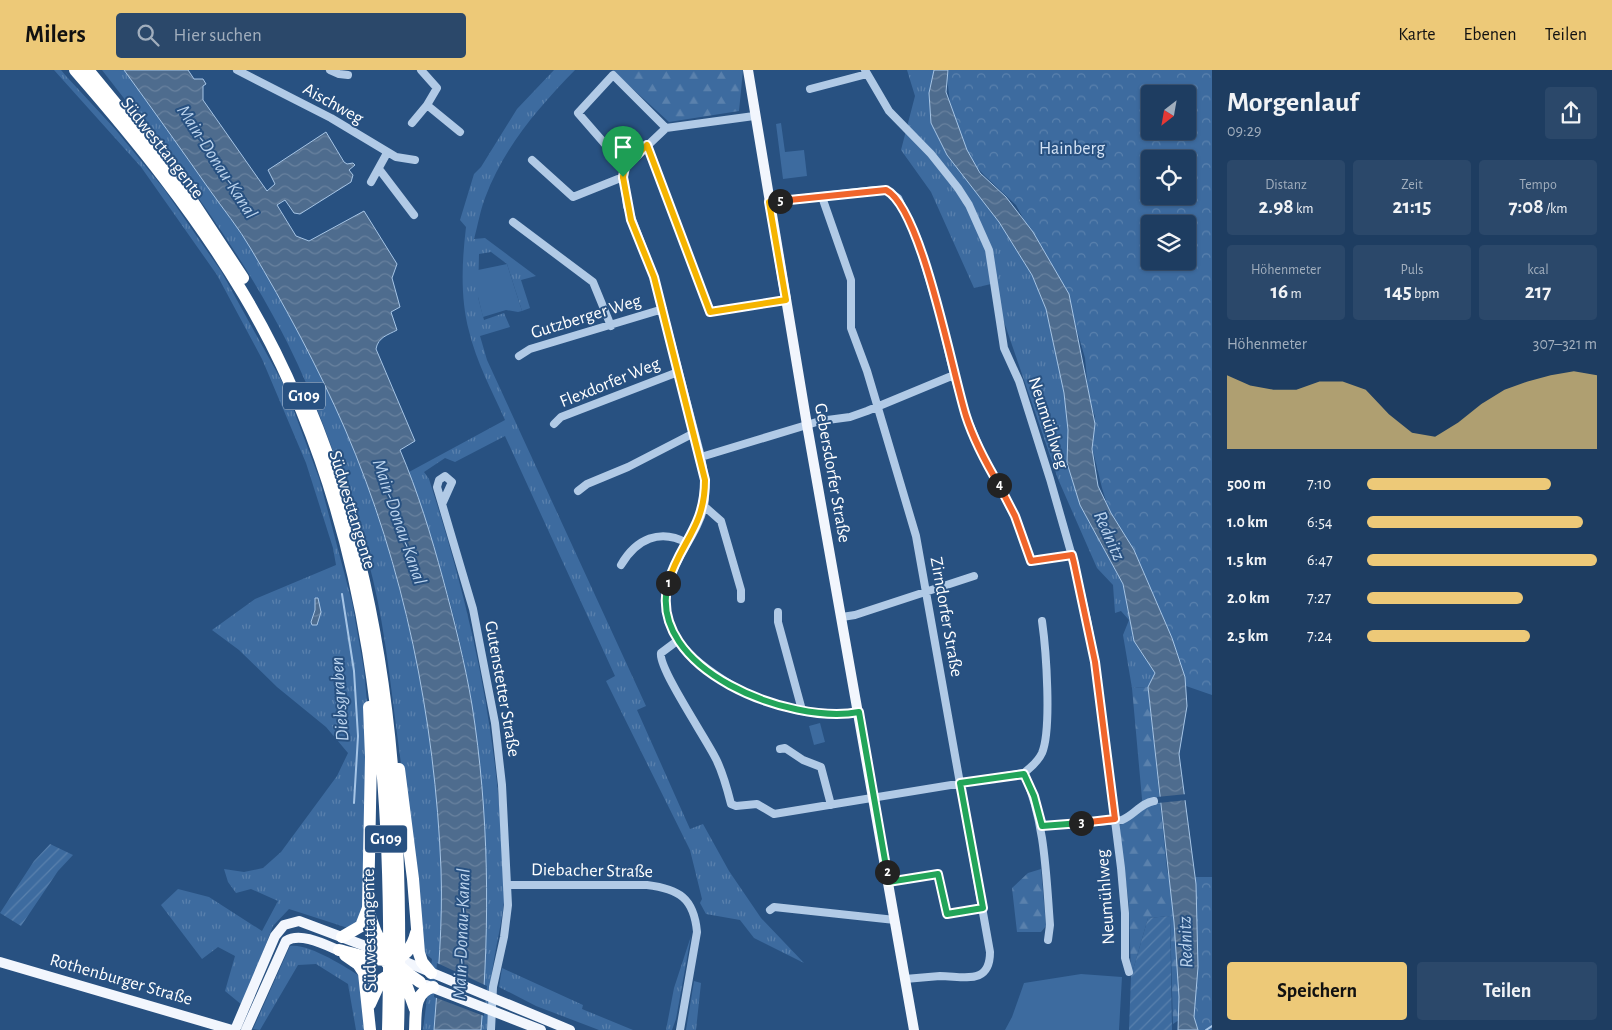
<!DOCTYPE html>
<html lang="de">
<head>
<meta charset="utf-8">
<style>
  :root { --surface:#1e3d61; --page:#2b486a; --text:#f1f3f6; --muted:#a1aebd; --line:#3c5676; --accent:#edc978 }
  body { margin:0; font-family:"Alegreya Sans",sans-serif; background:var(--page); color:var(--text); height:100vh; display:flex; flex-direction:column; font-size:19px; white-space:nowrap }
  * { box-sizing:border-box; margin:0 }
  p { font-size:16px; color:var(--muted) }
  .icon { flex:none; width:28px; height:28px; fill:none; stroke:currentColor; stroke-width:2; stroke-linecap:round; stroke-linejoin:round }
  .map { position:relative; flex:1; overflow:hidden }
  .details { display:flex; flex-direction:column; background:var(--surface); width:400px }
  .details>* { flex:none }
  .needle { width:32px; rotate:211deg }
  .controls { position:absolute; left:1141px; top:15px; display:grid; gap:10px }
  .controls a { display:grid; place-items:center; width:55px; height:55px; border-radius:5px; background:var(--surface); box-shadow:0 1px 4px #0004,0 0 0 1px var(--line); font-size:25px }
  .pin { position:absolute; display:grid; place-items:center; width:42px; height:42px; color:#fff; margin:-51px -21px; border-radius:50% 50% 50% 0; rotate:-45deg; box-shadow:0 0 5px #0007 }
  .pin .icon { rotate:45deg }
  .km { position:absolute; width:25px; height:25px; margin:-12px; border-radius:50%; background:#222; color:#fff; font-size:14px; line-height:25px; text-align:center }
  .round { display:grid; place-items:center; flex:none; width:52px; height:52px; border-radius:5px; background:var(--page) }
  .headline { display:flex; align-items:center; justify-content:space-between; height:85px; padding:0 15px }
  h1 { font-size:28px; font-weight:700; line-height:38px }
  .stats { display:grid; grid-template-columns:repeat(3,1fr); gap:8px; height:85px; padding:5px 15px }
  .stats div { display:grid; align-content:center; border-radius:5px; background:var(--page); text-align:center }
  .stats b { font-size:21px; font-weight:700 }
  .stats small { font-size:14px; font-weight:400 }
  .stats p { font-size:14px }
  .chart { height:140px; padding:10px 15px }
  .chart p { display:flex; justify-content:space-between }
  .chart svg { width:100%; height:90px; margin-top:5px; fill:var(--accent); opacity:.7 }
  .primary-button { display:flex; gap:10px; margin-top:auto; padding:10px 15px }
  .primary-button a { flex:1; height:58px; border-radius:5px; background:var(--accent); color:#111; font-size:20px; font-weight:700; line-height:58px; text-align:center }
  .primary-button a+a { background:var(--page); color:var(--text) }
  ul { padding:0 15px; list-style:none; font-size:16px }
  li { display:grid; grid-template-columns:80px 60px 1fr; align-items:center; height:38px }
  li i { height:12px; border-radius:6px; background:var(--accent) }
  header { display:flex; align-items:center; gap:30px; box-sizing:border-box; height:70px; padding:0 25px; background:var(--accent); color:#111 }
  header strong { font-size:24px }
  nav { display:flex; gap:28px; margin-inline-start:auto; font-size:18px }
  .search { width:350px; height:45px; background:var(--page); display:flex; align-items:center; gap:12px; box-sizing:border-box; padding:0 18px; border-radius:5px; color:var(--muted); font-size:19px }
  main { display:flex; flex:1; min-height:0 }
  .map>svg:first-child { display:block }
  .grass { fill:url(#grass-tufts) }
  .forest { fill:url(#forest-firs) }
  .park { fill:url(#park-crowns); fill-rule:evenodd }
  .garden { fill:url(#garden-furrows) }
  .pitch { fill:#3d6b9f }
  .water { fill:url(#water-waves); stroke:#a6c5e6 }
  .pier { fill:#285181 }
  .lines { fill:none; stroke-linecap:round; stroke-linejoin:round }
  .stream { stroke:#a6c5e6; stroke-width:2 }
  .minor { stroke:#b1cae6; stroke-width:8 }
  .major { stroke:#f2f6fd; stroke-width:10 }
  .highway { stroke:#fff; stroke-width:12 }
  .split-1-casing { stroke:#fff; stroke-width:10 }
  .split-2-casing { stroke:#fff; stroke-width:10 }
  .split-3-casing { stroke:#fff; stroke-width:10 }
  .split-4-casing { stroke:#fff; stroke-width:10 }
  .split-5-casing { stroke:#fff; stroke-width:10 }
  .split-6-casing { stroke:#fff; stroke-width:10 }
  .split-1 { stroke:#f5b400; stroke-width:6 }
  .split-2 { stroke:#22a559; stroke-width:6 }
  .split-3 { stroke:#22a559; stroke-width:6 }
  .split-4 { stroke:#f0652b; stroke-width:6 }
  .split-5 { stroke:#f0652b; stroke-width:6 }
  .split-6 { stroke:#f5b400; stroke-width:6 }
  .labels { text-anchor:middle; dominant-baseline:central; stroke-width:4; stroke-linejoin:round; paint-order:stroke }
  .shield { fill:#285181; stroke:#becbd9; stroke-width:1 }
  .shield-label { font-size:16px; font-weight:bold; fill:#fff }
  .street-label { font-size:18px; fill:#fff; stroke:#285181 }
  .park-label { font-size:18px; fill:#d4e3f5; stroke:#285181 }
  .water-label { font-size:19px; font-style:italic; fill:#bcd4ee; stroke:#285181 }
</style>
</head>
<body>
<header>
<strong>Milers</strong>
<div class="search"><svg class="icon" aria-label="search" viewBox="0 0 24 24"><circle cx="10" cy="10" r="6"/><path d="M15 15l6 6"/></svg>Hier suchen</div>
<nav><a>Karte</a><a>Ebenen</a><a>Teilen</a></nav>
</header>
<main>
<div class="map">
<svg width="1212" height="960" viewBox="0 0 1212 960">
  <defs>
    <pattern id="grass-tufts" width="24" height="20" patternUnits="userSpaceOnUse" patternTransform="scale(1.25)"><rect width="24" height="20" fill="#3d6b9f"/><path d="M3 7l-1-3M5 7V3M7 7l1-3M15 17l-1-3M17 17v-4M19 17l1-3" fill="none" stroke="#5a81ad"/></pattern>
    <pattern id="forest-firs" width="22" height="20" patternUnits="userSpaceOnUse" patternTransform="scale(1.25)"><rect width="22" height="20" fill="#3d6b9f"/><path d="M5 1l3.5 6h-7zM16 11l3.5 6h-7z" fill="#5a81ad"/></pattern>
    <pattern id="park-crowns" width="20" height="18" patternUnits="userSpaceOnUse" patternTransform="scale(1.25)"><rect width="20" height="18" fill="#3d6b9f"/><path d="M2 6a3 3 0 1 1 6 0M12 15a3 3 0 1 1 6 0" fill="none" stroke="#5a81ad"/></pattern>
    <pattern id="garden-furrows" width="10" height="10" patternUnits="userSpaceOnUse" patternTransform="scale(1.25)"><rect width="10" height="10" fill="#3d6b9f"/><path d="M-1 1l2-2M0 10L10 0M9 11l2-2" fill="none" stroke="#5a81ad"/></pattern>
    <pattern id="water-waves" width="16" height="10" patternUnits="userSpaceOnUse" patternTransform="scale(1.25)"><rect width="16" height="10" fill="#4e6c8e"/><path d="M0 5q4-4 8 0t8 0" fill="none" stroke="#69829f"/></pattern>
  </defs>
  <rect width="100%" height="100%" fill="#285181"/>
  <path class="grass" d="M54 0H61L66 6 115 59 164 119 221 201 285 317 319 408 352 532 364 600 367 632 364 836 359 851 348 858 289 839 273 856 242 935 225 921 235 886 218 877 202 889 161 835 178 819 209 827 262 861 278 831 251 819 236 823 228 812 224 799 244 802 263 798 281 782 337 706 348 683 326 657 277 617 239 580 212 560 255 529 336 495 333 478 306 393 262 289 217 205 141 97Z
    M102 0H124C153 40 181 79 209 119 223 139 239 158 251 179 285 236 318 297 345 359 403 496 435 649 441 799 443 852 438 907 434 960H423L432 889 422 881C415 806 406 731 396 656 389 601 383 544 368 490 347 417 322 343 288 274 238 175 170 87 102 0Z
    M554 0H575C538 38 504 77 485 128 480 141 478 155 474 169L485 168 536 206 521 210 530 238 522 241 507 194 491 182 479 184 478 227 484 250 504 243 510 257 480 266 487 290 646 636 637 640 690 759 703 754 729 801 761 848 804 893 754 868 740 850 706 844 700 833 702 829 690 780 606 611 615 606 505 366 455 392 445 388 424 402 429 409C464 517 489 621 499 734 502 762 506 793 505 821 503 852 494 881 491 911 489 927 488 944 487 960H481C490 852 488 742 472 635 460 556 435 477 409 402L505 350C492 321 476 291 469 261 460 227 462 191 466 157L460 150 474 104 481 97 517 39Z
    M907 0H934L929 23 931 53 947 85 999 152 1032 205 1046 239 1064 323 1068 360 1067 393 1080 435 1123 514 1134 571 1155 603 1148 617 1132 618 1123 565 1129 550 1121 541 1115 543 1113 515 1097 498 1058 409 991 214 974 218 931 122 901 80 915 26Z
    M691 866 676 949 672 960H666L674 918Z
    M290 876C308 873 346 897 361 907L367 960H356L348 914 316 894 298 895 260 960 253 959Z
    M502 898 583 935 582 939 633 960H599L536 936 499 917Z
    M694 911 701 913 696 960H686Z"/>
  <path class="forest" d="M612 0H743L739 41 669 52Z
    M1148 617 1167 800 1201 935 1173 954 1170 846 1148 848 1131 907 1129 835 1119 756 1143 740 1132 618Z
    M1041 799 1046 856 1041 862H1017L1012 818 1028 803Z"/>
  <path class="park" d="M949 0H1212V625L1186 616 1109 441 1102 418 1092 377 1095 346 1089 331 1085 288 1070 236 1016 135 985 106 971 91 964 78 951 40 947 8ZM1150 24H1188V61H1150ZM1150 89H1188V126H1150ZM1150 154H1188V191H1150Z
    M1190 807H1212V960H1193Z"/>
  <path class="garden" d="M50 774 73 785 58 801 21 856 0 843 34 791Z
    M1170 846 1172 960H1129L1131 907 1148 848Z"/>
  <path class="pitch" d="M781 53 785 82 804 80 807 106 783 109 776 54Z
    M507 194 522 241 518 242 506 240 483 247 478 227V200Z
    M820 653 825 672 814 675 809 656Z
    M1081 904 1122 907 1119 960H1005L1012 947 1024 913Z"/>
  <path class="water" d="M124 0H188L194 9H203L206 14 203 16V30L267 121 275 114 268 100 326 62 344 92 347 94 353 93 355 95 349 100 353 105 351 112 300 144 294 143 285 130 277 135 296 166 309 171 364 141 397 194 392 208 400 237 391 242 397 260C388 265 378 267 376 279L415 371 400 380C418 422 431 465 443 509 454 550 465 593 472 635 489 742 490 852 481 960H434C438 907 443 852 441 799 435 649 404 496 345 359 318 297 285 236 251 179 239 158 223 139 209 119 181 79 153 40 124 0Z
    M934 0H948L946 22 967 80 980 103 1006 127 1033 162 1069 224 1095 354 1092 379 1098 416 1111 443 1134 480 1172 568 1185 607 1187 636 1179 684 1196 814 1198 897 1194 947 1198 960H1178L1179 927 1174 852 1148 617 1155 603 1134 571 1123 514 1080 435 1067 393 1068 360 1064 323 1046 239 1032 205 999 152 947 85 931 53 929 23Z
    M315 528H318L321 542 317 555H312L311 552 315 540Z"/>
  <path class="pier" d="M1187 724V730L1158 733 1157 727Z
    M437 893 487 916 484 946 434 927Z"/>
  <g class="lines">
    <path class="stream" d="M342 524 354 601 358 666 354 733
      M1206 960 1212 956"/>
    <path class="minor" d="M237 0 331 48 396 87 415 90
      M330 0 339 4 348 5
      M421 0 437 18 427 35 460 62
      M865 0 889 41 931 84 958 118 969 135 989 180 1004 278 1019 311 1050 409 1074 493 1087 550 1095 593 1121 798 1125 843V888L1129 902
      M810 19 867 4
      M754 46 666 58 625 97 623 102 627 136 654 207 701 387 820 351 850 347 867 341 954 305
      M412 53 427 35
      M647 75 710 242 786 230
      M532 90 573 127 623 107
      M625 97 578 43 613 5 666 58
      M379 99 414 145
      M371 112 387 83
      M822 127 851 210V258L867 301 916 466 990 882C990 916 963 906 940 906 929 907 917 908 905 909
      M769 132 876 120H886L898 128 917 168 940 245 954 305 967 348 982 384 1015 446 1031 491 1072 485
      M513 152 593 212 611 256
      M519 286 530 279 663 239
      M554 354 561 347 678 302
      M701 387C704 403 707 420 704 436 699 459 682 479 673 501 648 557 691 591 735 617 770 637 819 649 859 642
      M578 421 587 414 628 397 694 363
      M443 432 452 412 445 406 439 410 437 417 473 539 495 653 502 715 508 835 504 867 493 917 491 960
      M704 436 721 451 741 520V529
      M621 495C636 469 660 458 687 473
      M778 542V552L802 640
      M842 547 855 545 974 506
      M677 571 661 583C658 598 707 670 716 689 723 703 727 718 731 734L736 736 757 734 774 744 1024 703C1031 697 1038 692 1042 683 1052 659 1046 579 1042 551
      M780 679 785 678 803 690 821 697 831 735
      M1024 703C1045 752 1046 803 1050 855L1048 870
      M1042 756 1122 750C1134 745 1141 733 1154 731
      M888 812 938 804 947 844 983 838
      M509 815H647C679 819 694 828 697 862L680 960
      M770 840 774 837 895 850"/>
    <path class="major" d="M748 0 807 355 914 960
      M394 887 570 960
      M0 892 232 960
      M426 915 541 960
      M235 960 275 866 284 855 299 851 376 880
      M246 960 286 871C302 861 329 877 345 883"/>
    <path class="highway" d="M75 0C137 71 196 144 244 225 376 446 395 709 388 960
      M88 0 177 108 243 208
      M307 332C391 530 404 748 398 960
      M399 699 413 809 419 883 422 892 431 903
      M368 838C376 872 391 893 420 912
      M342 867 361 856 368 838 371 687 369 637
      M370 877 379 884 406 914 415 939
      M339 880C369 887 406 905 416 863
      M345 885 358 894 364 903 370 960
      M370 934 381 910 392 903
      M415 960C416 944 413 922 433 917"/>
  </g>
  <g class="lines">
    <defs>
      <path id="split-1" d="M623 107 631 150 654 207 705 410C705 458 680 472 668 513"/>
      <path id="split-2" d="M668 513C646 600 791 655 859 642L887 802"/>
      <path id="split-3" d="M887 802 888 812 938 804 947 844 983 838 960 713 1024 704 1034 726 1042 756 1081 753"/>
      <path id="split-4" d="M999 415 1015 446 1031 491 1072 485 1074 493 1095 592 1115 749 1081 753"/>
      <path id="split-5" d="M780 131 886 120C922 138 952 302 966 346 974 371 986 393 999 415"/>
      <path id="split-6" d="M623 107 625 97 647 75 710 242 786 230 769 132 780 131"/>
    </defs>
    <use href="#split-1" class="split-1-casing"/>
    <use href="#split-2" class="split-2-casing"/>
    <use href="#split-3" class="split-3-casing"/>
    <use href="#split-4" class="split-4-casing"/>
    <use href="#split-5" class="split-5-casing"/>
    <use href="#split-6" class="split-6-casing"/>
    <use href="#split-1" class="split-1"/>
    <use href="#split-2" class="split-2"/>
    <use href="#split-3" class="split-3"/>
    <use href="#split-4" class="split-4"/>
    <use href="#split-5" class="split-5"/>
    <use href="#split-6" class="split-6"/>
  </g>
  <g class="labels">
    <g class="shield">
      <rect x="283" y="312.5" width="42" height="27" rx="4"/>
      <rect x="365" y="755.5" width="42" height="27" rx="4"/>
    </g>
    <g class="shield-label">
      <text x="304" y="326">G109</text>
      <text x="386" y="769">G109</text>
    </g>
    <g class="street-label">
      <text transform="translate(333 34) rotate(29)">Aischweg</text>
      <text transform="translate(162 78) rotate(52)">Südwesttangente</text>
      <text transform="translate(586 247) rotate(-17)">Gutzberger Weg</text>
      <text transform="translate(610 313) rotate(-22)">Flexdorfer Weg</text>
      <text transform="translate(1048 353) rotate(72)">Neumühlweg</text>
      <text transform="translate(832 403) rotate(80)">Gebersdorfer Straße</text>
      <text transform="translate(352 440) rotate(73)">Südwesttangente</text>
      <text transform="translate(946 547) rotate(80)">Zirndorfer Straße</text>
      <text transform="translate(502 619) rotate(80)">Gutenstetter Straße</text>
      <text transform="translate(592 801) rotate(1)">Diebacher Straße</text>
      <text transform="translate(1106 827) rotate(-94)">Neumühlweg</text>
      <text transform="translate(370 860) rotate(-91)">Südwesttangente</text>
      <text transform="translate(121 910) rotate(16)">Rothenburger Straße</text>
    </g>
    <g class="park-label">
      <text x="1072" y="79">Hainberg</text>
    </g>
    <g class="water-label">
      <text transform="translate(217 92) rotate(57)">Main-Donau-Kanal</text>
      <text transform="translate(399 452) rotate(71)">Main-Donau-Kanal</text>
      <text transform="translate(1109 466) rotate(66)">Rednitz</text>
      <text transform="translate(340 629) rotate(-94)">Diebsgraben</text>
      <text transform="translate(462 864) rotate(-88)">Main-Donau-Kanal</text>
      <text transform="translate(1186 872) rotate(-92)">Rednitz</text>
    </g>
  </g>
</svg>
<div class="controls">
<a><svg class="needle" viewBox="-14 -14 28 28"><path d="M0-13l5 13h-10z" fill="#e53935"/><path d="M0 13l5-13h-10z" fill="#a1aebd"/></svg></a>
<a><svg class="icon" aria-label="locate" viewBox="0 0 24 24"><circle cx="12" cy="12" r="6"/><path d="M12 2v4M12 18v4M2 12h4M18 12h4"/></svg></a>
<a><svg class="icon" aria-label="layers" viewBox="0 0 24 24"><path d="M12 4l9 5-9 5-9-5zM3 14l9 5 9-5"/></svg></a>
</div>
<div class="pin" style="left:623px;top:107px;background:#1e9e55"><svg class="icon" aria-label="arrive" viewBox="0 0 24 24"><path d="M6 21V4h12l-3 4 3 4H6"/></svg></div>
<b class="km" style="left:668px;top:513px">1</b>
<b class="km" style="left:887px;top:802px">2</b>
<b class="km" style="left:1081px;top:753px">3</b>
<b class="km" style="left:999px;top:415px">4</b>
<b class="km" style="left:780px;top:131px">5</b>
</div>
<section class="details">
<div class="headline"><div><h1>Morgenlauf</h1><p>09:29</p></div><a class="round"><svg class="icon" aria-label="share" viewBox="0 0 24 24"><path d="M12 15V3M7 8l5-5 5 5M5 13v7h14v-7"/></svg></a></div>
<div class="stats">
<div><p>Distanz</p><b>2.98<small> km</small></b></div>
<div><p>Zeit</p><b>21:15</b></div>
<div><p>Tempo</p><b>7:08<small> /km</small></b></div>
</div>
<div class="stats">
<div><p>Höhenmeter</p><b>16<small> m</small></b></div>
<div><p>Puls</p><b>145<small> bpm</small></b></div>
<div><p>kcal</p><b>217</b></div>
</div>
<div class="chart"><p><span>Höhenmeter</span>307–321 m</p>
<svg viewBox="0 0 160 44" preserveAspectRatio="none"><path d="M0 44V8L10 13L20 15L30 15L40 11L50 11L60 15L70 27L80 36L90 38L100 31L110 22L120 15L130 11L140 8L150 6L160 8V44z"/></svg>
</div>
<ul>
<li><b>500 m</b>7:10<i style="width:80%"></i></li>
<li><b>1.0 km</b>6:54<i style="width:94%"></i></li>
<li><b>1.5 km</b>6:47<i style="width:100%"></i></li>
<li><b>2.0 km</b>7:27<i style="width:68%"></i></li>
<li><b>2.5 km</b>7:24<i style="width:71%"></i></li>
</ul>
<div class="primary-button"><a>Speichern</a><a>Teilen</a></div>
</section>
</main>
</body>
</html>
